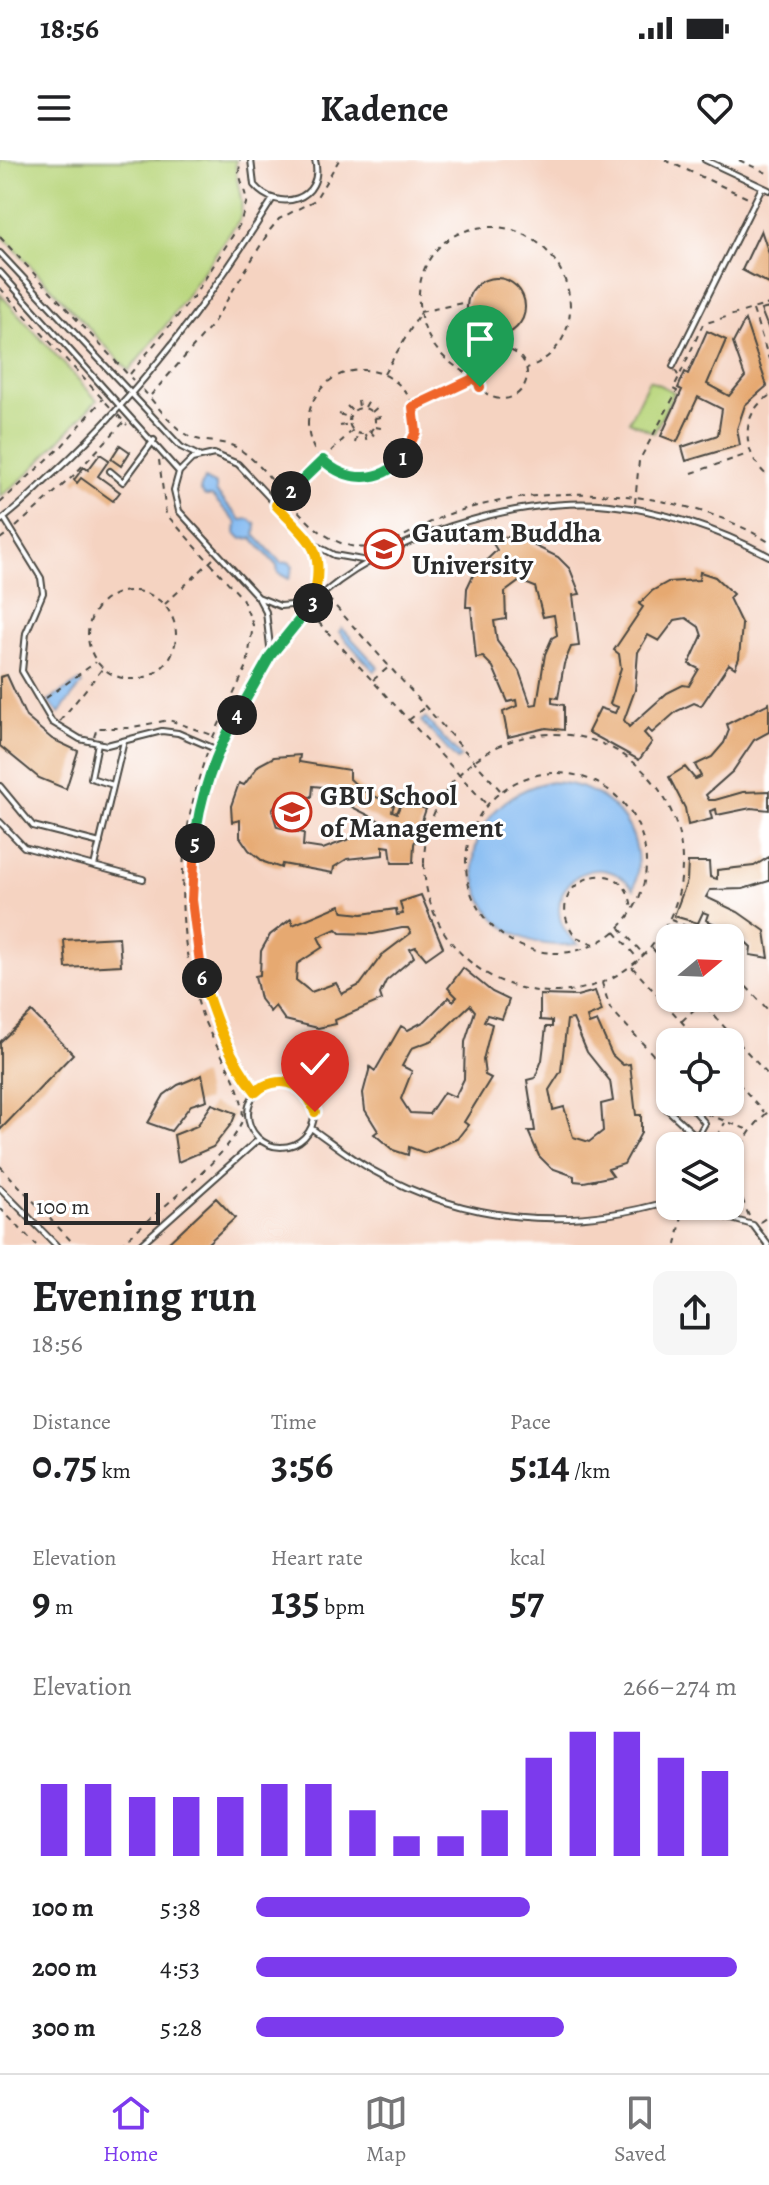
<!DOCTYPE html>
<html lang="en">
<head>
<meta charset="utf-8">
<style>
  :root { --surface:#fff; --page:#f6f6f6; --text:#202124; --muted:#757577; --line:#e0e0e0; --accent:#7c3aed }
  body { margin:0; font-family:Alegreya,serif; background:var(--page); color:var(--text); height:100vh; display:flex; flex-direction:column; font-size:30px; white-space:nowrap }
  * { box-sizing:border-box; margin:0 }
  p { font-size:26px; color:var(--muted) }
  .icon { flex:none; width:44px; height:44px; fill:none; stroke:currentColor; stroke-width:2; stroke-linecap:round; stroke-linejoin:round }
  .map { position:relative; height:1085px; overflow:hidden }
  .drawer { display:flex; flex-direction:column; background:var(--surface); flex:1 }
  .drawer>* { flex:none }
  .needle { width:52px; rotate:71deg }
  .tools { position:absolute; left:656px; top:764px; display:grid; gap:16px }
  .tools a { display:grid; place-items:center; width:88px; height:88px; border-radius:16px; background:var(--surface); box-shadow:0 2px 6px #0004; font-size:40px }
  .scale { position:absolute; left:24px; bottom:20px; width:136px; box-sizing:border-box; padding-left:8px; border:4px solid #2b2b2b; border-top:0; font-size:22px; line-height:28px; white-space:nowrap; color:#2b2b2b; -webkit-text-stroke:6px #fff; paint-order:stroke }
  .pin { position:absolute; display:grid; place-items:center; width:68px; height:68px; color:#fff; margin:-82px -34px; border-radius:50% 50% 50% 0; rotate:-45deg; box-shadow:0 0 8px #0007 }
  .pin .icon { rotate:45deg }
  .km { position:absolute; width:40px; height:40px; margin:-20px; border-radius:50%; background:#222; color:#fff; font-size:22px; line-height:40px; text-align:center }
  .round { display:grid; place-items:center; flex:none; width:84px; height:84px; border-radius:16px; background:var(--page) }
  .overview { display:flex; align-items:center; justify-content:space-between; height:136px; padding:0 32px }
  h1 { font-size:44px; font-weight:700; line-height:60px }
  .figures { display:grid; grid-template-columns:repeat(3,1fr); gap:12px; height:136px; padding:8px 32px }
  .figures div { display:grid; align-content:center }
  .figures b { font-size:40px; font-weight:700 }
  .figures small { font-size:22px; font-weight:400 }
  .figures p { font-size:22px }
  .chart { height:224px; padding:16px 32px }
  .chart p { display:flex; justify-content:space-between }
  .chart svg { width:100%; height:144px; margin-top:8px; stroke:var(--accent); stroke-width:6 }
  ul { padding:0 32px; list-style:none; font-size:26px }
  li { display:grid; grid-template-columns:128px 96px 1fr; align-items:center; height:60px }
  li i { height:20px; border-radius:10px; background:var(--accent) }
  .status { display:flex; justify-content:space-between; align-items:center; height:56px; padding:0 40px; background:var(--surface); direction:ltr }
  .status svg { height:22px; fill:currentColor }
  header { display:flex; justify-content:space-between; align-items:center; height:104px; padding:0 32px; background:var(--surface); font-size:36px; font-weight:700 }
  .tabs { display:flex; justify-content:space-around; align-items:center; height:112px; border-top:2px solid var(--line); background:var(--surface); font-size:22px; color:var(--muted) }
  .tabs a { display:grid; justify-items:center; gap:4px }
  .tabs .on { color:var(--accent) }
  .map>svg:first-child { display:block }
  .built { fill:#f5d3c1; fill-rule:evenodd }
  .green { fill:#b9d67d; stroke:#728054; stroke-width:2 }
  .water { fill:#82b9f1; stroke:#56728e; stroke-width:2 }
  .building { fill:#e6a971; fill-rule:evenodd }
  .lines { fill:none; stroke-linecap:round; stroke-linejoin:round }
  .lane-casing { stroke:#484641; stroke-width:8 }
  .path { stroke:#484641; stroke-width:2; stroke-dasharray:6 6; stroke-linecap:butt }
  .lane { stroke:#fff; stroke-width:4 }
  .split-1-casing { stroke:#fff; stroke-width:16 }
  .split-2-casing { stroke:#fff; stroke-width:16 }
  .split-3-casing { stroke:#fff; stroke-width:16 }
  .split-4-casing { stroke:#fff; stroke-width:16 }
  .split-5-casing { stroke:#fff; stroke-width:16 }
  .split-6-casing { stroke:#fff; stroke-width:16 }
  .split-7-casing { stroke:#fff; stroke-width:16 }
  .split-8-casing { stroke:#fff; stroke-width:16 }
  .split-1 { stroke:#f0652b; stroke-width:10 }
  .split-2 { stroke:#22a559; stroke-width:10 }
  .split-3 { stroke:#f5b400; stroke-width:10 }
  .split-4 { stroke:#22a559; stroke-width:10 }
  .split-5 { stroke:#22a559; stroke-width:10 }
  .split-6 { stroke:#f0652b; stroke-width:10 }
  .split-7 { stroke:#f5b400; stroke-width:10 }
  .split-8 { stroke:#f5b400; stroke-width:10 }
  .labels { text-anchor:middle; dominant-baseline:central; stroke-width:6; stroke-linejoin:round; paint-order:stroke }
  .poi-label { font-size:28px; font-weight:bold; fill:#2b2b2b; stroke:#fff; text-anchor:start }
</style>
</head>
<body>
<div class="status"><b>18:56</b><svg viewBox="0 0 49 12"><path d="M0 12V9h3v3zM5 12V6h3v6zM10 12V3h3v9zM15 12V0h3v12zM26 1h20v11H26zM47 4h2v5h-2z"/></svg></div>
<header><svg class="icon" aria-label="menu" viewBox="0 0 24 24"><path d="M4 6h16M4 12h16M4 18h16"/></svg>Kadence<svg class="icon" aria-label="heart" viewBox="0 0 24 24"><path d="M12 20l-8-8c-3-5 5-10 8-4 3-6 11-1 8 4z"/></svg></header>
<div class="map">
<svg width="769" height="1085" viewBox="0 0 769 1085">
  <rect width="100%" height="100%" fill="#fff"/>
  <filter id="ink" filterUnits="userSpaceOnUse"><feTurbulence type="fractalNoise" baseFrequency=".0125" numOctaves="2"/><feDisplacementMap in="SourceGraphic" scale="16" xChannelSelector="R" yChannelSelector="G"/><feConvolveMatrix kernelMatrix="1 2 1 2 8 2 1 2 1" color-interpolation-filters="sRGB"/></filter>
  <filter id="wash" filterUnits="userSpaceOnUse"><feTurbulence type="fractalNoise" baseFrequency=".006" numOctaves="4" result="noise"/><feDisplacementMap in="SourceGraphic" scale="32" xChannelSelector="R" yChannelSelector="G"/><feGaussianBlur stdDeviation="1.8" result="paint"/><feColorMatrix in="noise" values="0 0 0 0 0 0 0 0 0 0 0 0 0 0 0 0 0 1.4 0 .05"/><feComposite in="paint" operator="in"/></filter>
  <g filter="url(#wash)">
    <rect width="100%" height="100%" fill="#eae1c0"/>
    <path class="built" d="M0 0H769V1085H0ZM670 778H730V838H670ZM670 882H730V942H670ZM670 986H730V1046H670Z"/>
    <path class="green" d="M0 0H236C233 22 247 39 239 60L166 165 129 211 0 73Z
      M0 134 97 240 28 314 0 337Z
      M649 220 674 232 654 273 629 261Z"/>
    <path class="water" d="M204 319 216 325V332L241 360 250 359 256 365 255 375 281 403 289 402 293 407 289 419 278 413 277 406 252 378 242 379 236 373 237 363 212 336H205L200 330Z
      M342 468 378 507 374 511 339 472Z
      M80 521 82 524 59 553 48 541Z
      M425 558 461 597 457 600 421 561Z
      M547 622C607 622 651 669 634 729 590 676 527 745 578 784 462 799 431 652 547 622Z"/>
    <g id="blocks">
      <path class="building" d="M761 70 769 94V124L742 110Z
        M467 147a29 29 0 1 1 58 0a29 29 0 1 1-58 0Z
        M769 148V170L761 150Z
        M745 160 767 226 745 245 737 269 740 285 686 301 682 287 718 275 722 249 698 237 677 282 661 276 682 230 678 228 685 212 688 214 707 171 726 180 707 224 729 236 745 217 733 183Z
        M120 285 130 292 121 306 111 299Z
        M100 294 109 300 98 316 120 332 113 341 81 318 77 323 74 320 84 307 88 310Z
        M507 377 531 379V384L558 397 570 409 580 434 573 435 579 486 571 487 564 504 558 538 552 537V543L564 545V570L546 568 508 577 503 552 517 546 516 540 508 542 493 507 483 497 476 498 471 447H466L467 428 475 411 497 390 492 382ZM520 421 535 427 543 457 554 455 557 475 552 478 545 494 537 544 531 545 519 511 497 481 494 461 506 459 505 432Z
        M700 412 715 417 733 434 729 438 742 465 739 498 735 508 729 504 701 546 694 543 677 551 652 573 648 569 644 573 652 582 639 600 588 572 600 548 615 553 618 547 610 544 621 508 619 494 614 490 643 447 639 444 652 431 668 422 699 420ZM686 458 699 467 702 476 689 504 699 509 689 526 683 525 667 533 629 567 624 560 635 530 638 492 648 475 659 481 675 460Z
        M7 515 26 557 52 579 78 591 66 629 39 618 0 586V517Z
        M769 543V572L754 580 733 611 706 635 709 640H715L743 632 769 631V650L751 648 717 655 716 649 710 651 712 659 688 665 685 648 669 617 685 607 695 619 701 616 695 605 712 597 724 583 729 570 727 564Z
        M300 595 299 602 349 610V618L363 631 394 645 392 651 397 653 402 641 426 649 414 684 413 703H392L390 687 383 686V695L347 699 334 707 333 713 282 704 281 708 264 702 249 690 240 677V660L232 662 231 646 239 623 244 625 259 605 274 597ZM313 626 333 628 348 645 394 668 393 673 357 676 323 689 303 686 304 673 277 667 272 650 281 636 312 637Z
        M769 697V721L743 729 710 730 706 737 738 752 765 771 769 798 750 795 751 787 737 774 706 760 708 754 703 752 698 763 674 756 687 721 688 702H709L710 717 717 719V710L754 706Z
        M421 735 443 787 426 799 416 787 410 789 414 797 386 821 380 834 382 840 335 860 336 864 318 868 285 860 275 846 270 852 260 839 255 816 260 815 261 791 270 775 291 759 293 765 340 745 343 752 362 754 396 749 397 755 403 754 400 742ZM402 768H408L411 773 382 795 360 825 342 834 336 823 311 832 296 820 297 804 323 787 318 777 336 769 340 773 373 774Z
        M119 777 121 805 66 808 64 780Z
        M463 808 492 832 509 840 502 859 487 855 484 861 492 864 483 900 485 915 491 918 464 962 468 965 457 979 425 993 409 987 408 995 393 990 374 974 378 971 365 950 363 933 370 907 375 911 401 866 408 870 425 861 449 837 453 841 457 837 448 828ZM470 845 475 851 465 882 464 919 455 937 444 932 429 954 410 953 401 939 412 911 402 906 412 888 433 880Z
        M595 831 602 851 587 857 589 864 597 861 612 895 623 905 630 904 636 955H641V973L624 1004 608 1009 613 1016 584 1022 574 1021V1016L551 1008 539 996 528 971H535L527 920 535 918 542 900 546 867H552V861L540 860V835L577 836ZM573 859 587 892 610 921 613 941 601 944 603 971 589 982 573 977 564 947 553 950 549 930 561 911 567 860Z
        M32 852 73 894 0 970V882Z
        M202 915 207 940 191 945 171 971 148 963 164 935 178 925Z
        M212 944 236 953 232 963 213 987 178 1002 174 975 197 966Z
        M216 1038 235 1058 206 1085H166Z"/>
    </g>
  </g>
  <g filter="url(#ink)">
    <use href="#blocks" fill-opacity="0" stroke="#484641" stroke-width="2"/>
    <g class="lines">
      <defs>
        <path id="lane" d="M251 0 254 25C278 54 325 40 315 0
          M705 0 769 30
          M0 93 181 287 199 296
          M0 112 179 312
          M673 206 762 27
          M214 294 238 304 311 382 320 410 313 443 280 446 258 437 179 351 174 330 179 312 192 299Z
          M110 311 123 322 154 280
          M4 358 41 418 43 433 26 473 22 511 52 562 80 579 107 585 162 571 178 573 220 591
          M0 361C20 347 37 328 55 312 141 233 210 139 272 40
          M313 384 334 395 368 401
          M259 439 266 452 271 495
          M98 583 91 618 113 625
          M0 626 33 666 100 683
          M0 662 24 687 94 706 124 581
          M94 706 143 719
          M248 954a33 33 0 1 1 66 0a33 33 0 1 1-66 0Z
          M256 932C207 869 189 788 194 710 197 648 216 591 246 538 265 505 284 471 312 444 377 379 517 335 609 345 665 351 719 370 769 396
          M673 942 667 949 696 976
          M687 942 705 963 692 986
          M311 968C331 982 351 998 372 1010 466 1063 568 1071 670 1041
          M0 1028 56 1085
          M686 1046 753 1065 768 1085
          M140 1085 259 979"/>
      </defs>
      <use href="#lane" class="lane-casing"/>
      <path class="path" d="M665 0 750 39
        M739 0 769 14
        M0 77 133 220
        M0 128 111 248
        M753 150 769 199
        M420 152 462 143
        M499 177 500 187
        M477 214a25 25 0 1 1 50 0a25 25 0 1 1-50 0Z
        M675 210 679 217 703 164 769 144
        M308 264a54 54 0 1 1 108 0a54 54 0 1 1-108 0Z
        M130 214 194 136 240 64 247 40 239 13 240 0
        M384 214 419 155
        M477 217C394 188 402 71 487 67 568 63 605 179 527 208
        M143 230C156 244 169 263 185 274 201 285 226 278 242 291 281 319 304 379 356 387 387 392 422 363 452 353 550 322 680 326 769 382
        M151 235 210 168 270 70 279 59 315 40 339 0
        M769 236C738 255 743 297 769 317
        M358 240 359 247
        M347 246 352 251
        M365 247 369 240
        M413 247 476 218
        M349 261a13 13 0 1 1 26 0a13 13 0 1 1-26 0Z
        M372 252 380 245
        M339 254 348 257
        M118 255 127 265
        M375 258 386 256
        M340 266 349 264
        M375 267 386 269
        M370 271 377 279
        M365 274 367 283
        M355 283 358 273
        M159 300 166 354 242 438 253 465 247 506 212 579
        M692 313 748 294
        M279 341 353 270
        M0 343 62 286 103 239
        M635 343 639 301 677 231 673 229 679 217
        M16 367 71 318 123 263
        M0 379 8 373
        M88 475a44 44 0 1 1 88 0a44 44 0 1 1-88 0Z
        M328 438 500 630
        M165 444 213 399
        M310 453 487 645
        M373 520 389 507
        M46 538 96 502
        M409 560 426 546
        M60 561 103 508
        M424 703a129 129 0 1 1 258 0a129 129 0 1 1-258 0Z
        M94 577 97 568H128L169 560 212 575
        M466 703a90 90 0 1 1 180 0a90 90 0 1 1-180 0Z
        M671 760 693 769 702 778
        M620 768 644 795
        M615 772 639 800
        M594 784 576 777C534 723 627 685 632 750
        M652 788 670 808
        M632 807 700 882
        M730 809 769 851
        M602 823 610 848 670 913
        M698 838 769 916
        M682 861 701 843
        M730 891 738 884
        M730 914 764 952
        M707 954 746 969
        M710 986 725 963
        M0 1006 75 1085
        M0 1048 36 1085
        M749 1056C730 1013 734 982 769 951
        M760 1062 769 1056
        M120 1085C150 1057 224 1001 240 966 253 936 213 887 202 855 173 767 177 679 207 593
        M676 1085 683 1051"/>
      <use href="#lane" class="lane"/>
    </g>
  </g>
  <g class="lines" filter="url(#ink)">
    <defs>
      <path id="split-1" d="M403 298 416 272 413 247 477 217 480 227"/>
      <path id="split-2" d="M291 331 323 300C347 323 381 323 403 298"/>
      <path id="split-3" d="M291 331 276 345C312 384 326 387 313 443"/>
      <path id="split-4" d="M237 555 271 495 313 443"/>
      <path id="split-5" d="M195 683C198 641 216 591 237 555"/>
      <path id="split-6" d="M195 683 192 740 202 818"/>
      <path id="split-7" d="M202 818C215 859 229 898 256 932L262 927"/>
      <path id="split-8" d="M262 927C288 915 307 926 315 952"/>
    </defs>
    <use href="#split-1" class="split-1-casing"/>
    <use href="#split-2" class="split-2-casing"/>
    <use href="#split-3" class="split-3-casing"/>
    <use href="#split-4" class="split-4-casing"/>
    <use href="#split-5" class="split-5-casing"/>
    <use href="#split-6" class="split-6-casing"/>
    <use href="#split-7" class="split-7-casing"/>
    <use href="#split-8" class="split-8-casing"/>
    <use href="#split-1" class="split-1"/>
    <use href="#split-2" class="split-2"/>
    <use href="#split-3" class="split-3"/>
    <use href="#split-4" class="split-4"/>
    <use href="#split-5" class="split-5"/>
    <use href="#split-6" class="split-6"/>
    <use href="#split-7" class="split-7"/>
    <use href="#split-8" class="split-8"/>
  </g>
  <defs>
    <symbol id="university-ring" viewBox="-11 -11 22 22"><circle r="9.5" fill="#fff" stroke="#c8321e" stroke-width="1.5"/><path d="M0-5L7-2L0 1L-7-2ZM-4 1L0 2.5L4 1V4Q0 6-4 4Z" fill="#c8321e"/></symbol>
    <symbol id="school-ring" viewBox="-11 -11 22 22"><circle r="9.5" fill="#fff" stroke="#c8321e" stroke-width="1.5"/><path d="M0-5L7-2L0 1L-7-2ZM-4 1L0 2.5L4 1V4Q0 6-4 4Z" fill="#c8321e"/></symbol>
  </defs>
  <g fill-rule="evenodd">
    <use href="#university-ring" x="362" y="367" width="44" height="44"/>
    <use href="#school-ring" x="270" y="630" width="44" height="44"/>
  </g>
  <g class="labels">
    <g class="poi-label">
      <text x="412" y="373">Gautam Buddha<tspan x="412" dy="32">University</tspan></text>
      <text x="320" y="636">GBU School<tspan x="320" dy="32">of Management</tspan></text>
    </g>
  </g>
</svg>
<div class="tools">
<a><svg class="needle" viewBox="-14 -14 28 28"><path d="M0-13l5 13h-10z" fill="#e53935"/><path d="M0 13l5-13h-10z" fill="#757577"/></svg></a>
<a><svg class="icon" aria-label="locate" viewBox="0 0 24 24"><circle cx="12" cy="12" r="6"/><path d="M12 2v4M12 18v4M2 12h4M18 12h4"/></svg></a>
<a><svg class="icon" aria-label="layers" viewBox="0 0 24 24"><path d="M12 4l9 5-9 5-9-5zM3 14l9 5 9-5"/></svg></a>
</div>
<div class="scale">100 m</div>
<div class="pin" style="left:480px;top:227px;background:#1e9e55"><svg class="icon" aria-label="arrive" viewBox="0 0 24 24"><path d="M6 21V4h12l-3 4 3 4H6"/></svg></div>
<div class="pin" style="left:315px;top:952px;background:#d93025"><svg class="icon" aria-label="check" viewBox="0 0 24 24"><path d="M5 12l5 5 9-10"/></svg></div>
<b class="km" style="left:403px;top:298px">1</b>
<b class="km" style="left:291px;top:331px">2</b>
<b class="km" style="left:313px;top:443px">3</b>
<b class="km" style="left:237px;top:555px">4</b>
<b class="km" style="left:195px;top:683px">5</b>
<b class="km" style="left:202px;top:818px">6</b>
</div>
<section class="drawer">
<div class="overview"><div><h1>Evening run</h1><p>18:56</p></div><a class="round"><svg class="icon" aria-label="share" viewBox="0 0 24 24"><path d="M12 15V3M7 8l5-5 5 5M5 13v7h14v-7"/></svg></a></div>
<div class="figures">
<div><p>Distance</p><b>0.75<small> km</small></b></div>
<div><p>Time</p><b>3:56</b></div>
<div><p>Pace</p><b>5:14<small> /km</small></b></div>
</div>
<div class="figures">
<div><p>Elevation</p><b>9<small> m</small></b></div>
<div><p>Heart rate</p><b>135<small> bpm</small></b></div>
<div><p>kcal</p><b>57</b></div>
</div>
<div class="chart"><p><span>Elevation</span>266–274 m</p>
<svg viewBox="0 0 160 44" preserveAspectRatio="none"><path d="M5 44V22M15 44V22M25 44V26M35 44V26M45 44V26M55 44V22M65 44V22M75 44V30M85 44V38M95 44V38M105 44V30M115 44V14M125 44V6M135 44V6M145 44V14M155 44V18"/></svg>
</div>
<ul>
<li><b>100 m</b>5:38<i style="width:57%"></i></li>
<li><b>200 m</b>4:53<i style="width:100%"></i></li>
<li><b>300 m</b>5:28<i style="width:64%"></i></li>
</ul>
</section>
<nav class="tabs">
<a class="on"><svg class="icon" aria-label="home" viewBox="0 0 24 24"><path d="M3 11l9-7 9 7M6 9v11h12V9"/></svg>Home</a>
<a><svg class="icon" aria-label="map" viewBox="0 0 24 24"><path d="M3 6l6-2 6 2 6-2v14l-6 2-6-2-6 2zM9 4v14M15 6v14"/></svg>Map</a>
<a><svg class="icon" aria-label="saved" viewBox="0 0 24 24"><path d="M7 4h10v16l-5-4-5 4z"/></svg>Saved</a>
</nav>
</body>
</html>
